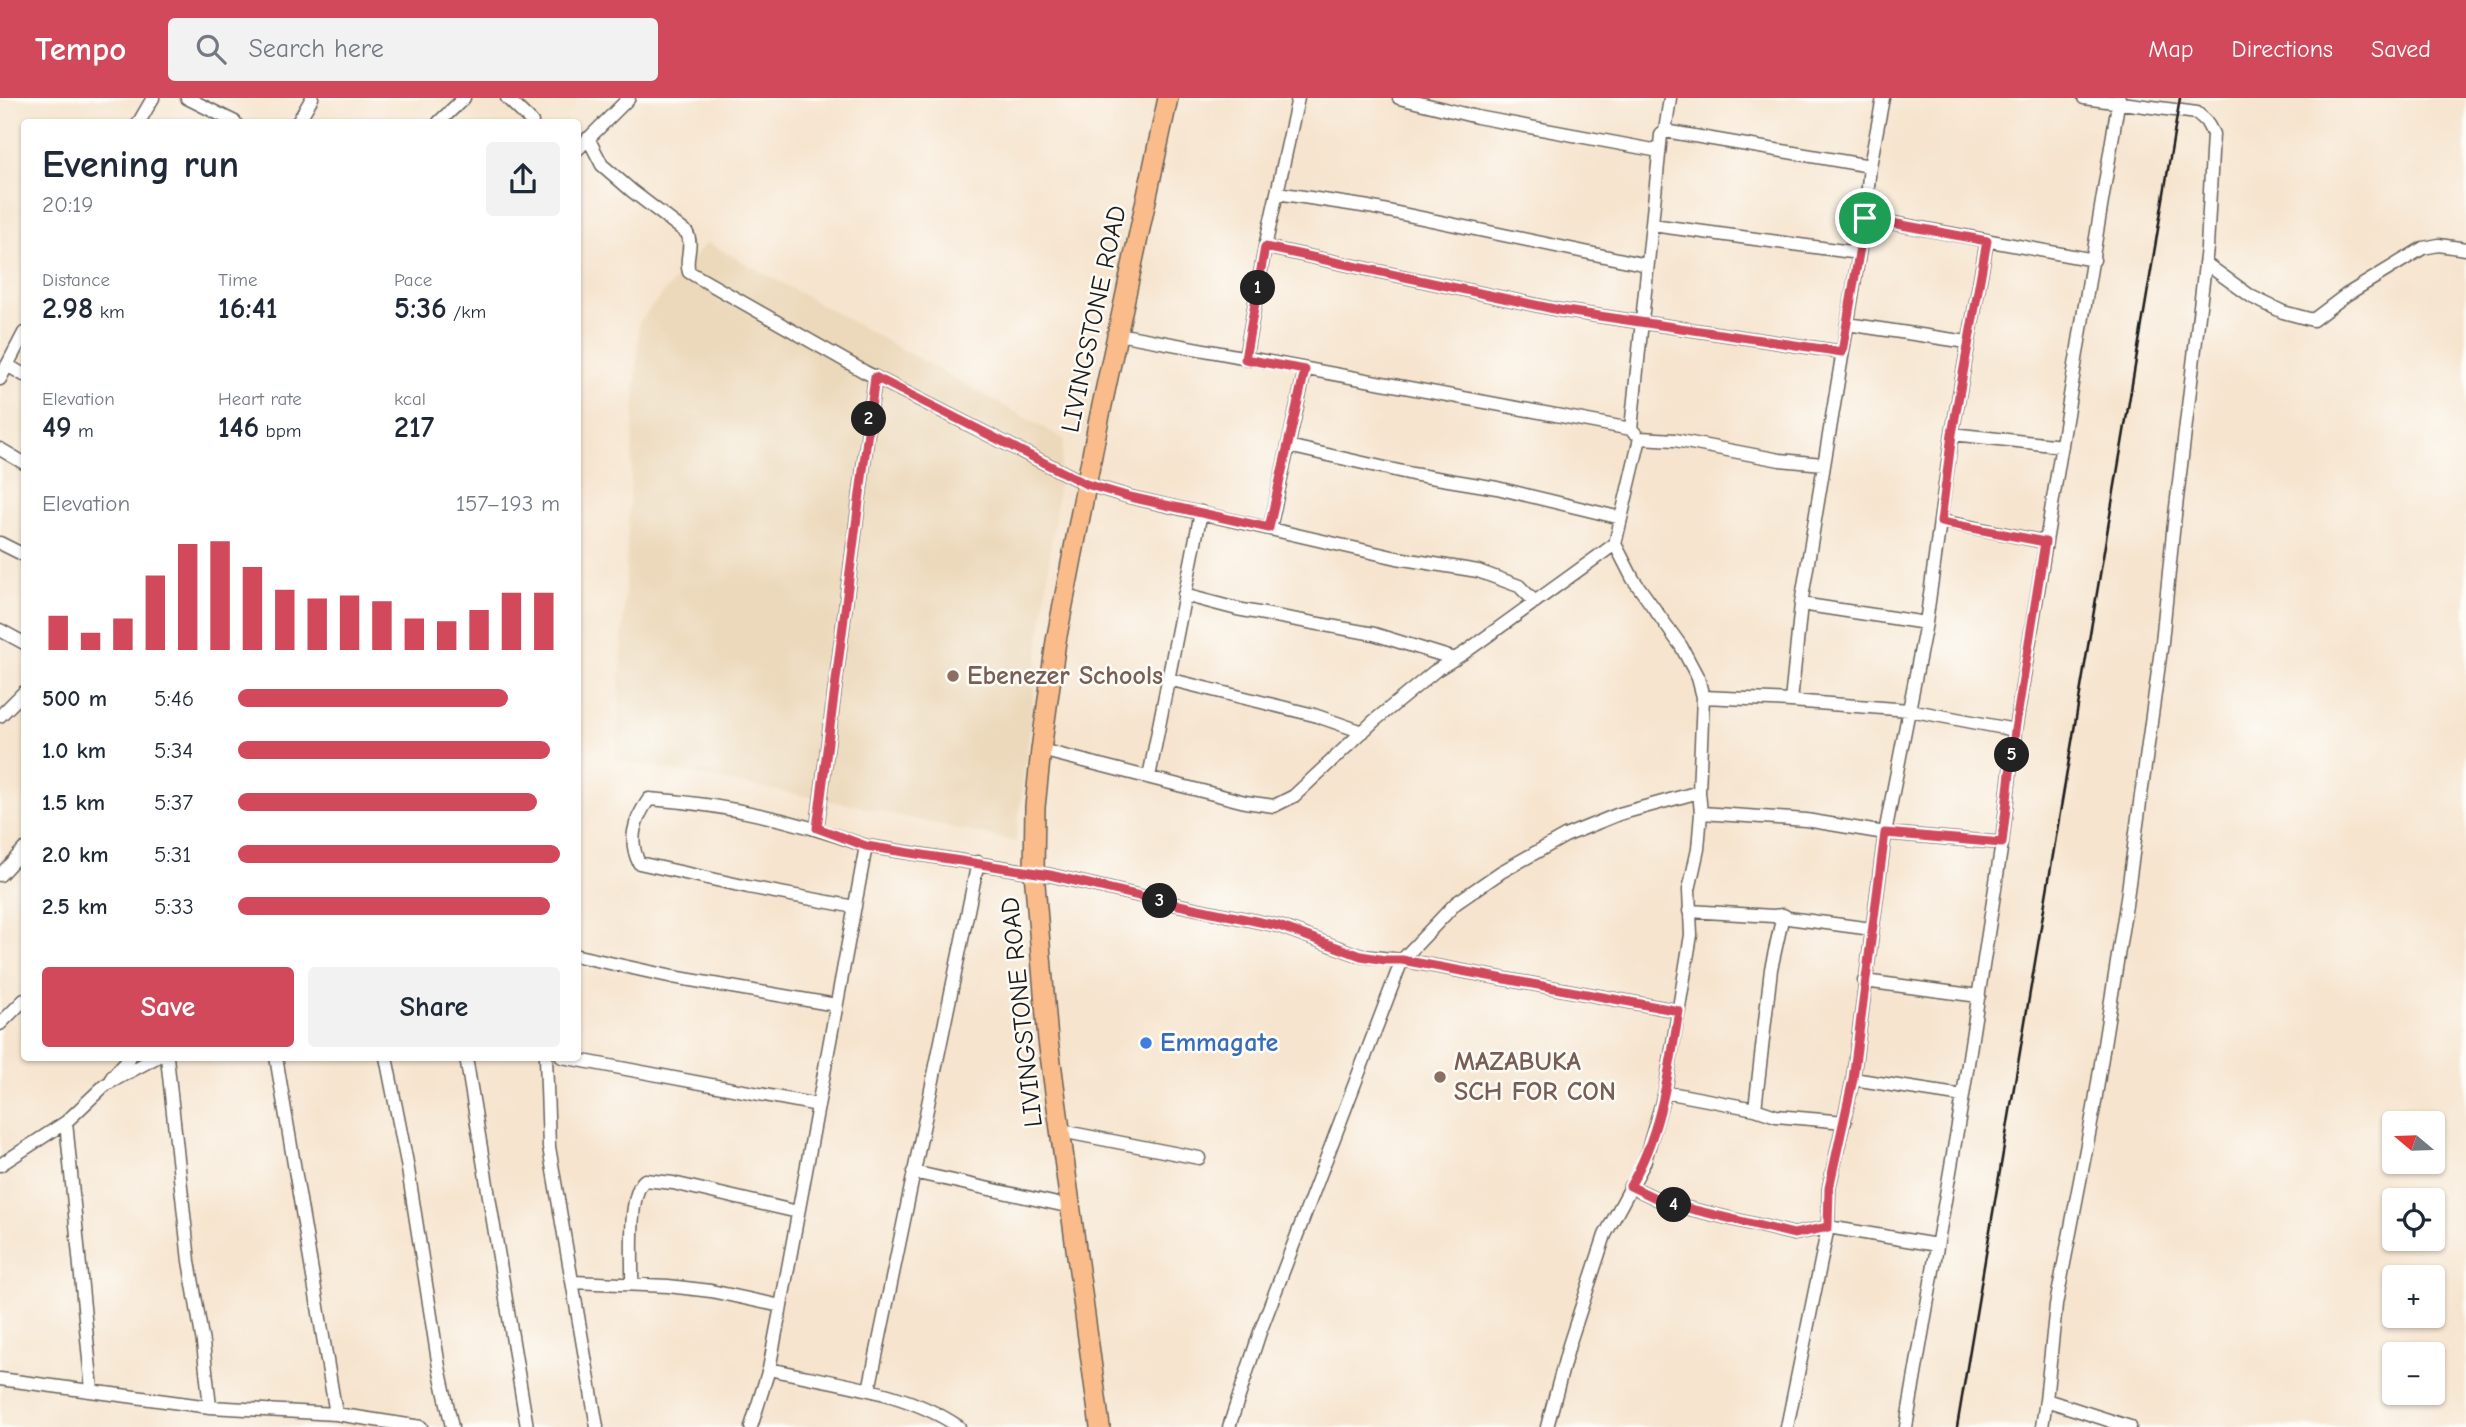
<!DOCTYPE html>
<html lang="en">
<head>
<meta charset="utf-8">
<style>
  :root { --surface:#fff; --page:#f2f2f3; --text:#1f2937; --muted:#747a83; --accent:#d1495b }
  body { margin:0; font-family:"Comic Neue",sans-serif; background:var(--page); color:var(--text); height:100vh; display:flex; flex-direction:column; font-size:26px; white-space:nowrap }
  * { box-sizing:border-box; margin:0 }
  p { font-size:23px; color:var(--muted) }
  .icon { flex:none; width:38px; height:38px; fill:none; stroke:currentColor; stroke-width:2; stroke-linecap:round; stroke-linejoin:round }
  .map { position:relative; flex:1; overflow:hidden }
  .side { position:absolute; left:21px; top:21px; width:560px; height:942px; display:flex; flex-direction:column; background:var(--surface); border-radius:7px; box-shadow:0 2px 5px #0004 }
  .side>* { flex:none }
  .needle { width:46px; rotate:289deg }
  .tools { position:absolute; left:2382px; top:1013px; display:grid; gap:14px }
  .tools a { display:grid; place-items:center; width:63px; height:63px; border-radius:7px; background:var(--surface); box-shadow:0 2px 5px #0004; font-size:35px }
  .pin { position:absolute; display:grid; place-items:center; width:60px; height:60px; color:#fff; margin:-30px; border:4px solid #fff; border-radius:50%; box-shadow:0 2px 7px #0007 }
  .km { position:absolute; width:35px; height:35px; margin:-18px; border-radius:50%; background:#222; color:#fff; font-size:19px; line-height:35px; text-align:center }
  .round { display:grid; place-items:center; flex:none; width:74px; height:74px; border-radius:7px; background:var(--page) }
  .head { display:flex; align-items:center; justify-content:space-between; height:119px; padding:0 21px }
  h1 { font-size:38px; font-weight:600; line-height:52px }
  .figures { display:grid; grid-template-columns:repeat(3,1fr); gap:10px; height:119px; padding:7px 21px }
  .figures div { display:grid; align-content:center }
  .figures b { font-size:30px; font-weight:600 }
  .figures small { font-size:19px; font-weight:400 }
  .figures p { font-size:19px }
  .chart { height:196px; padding:14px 21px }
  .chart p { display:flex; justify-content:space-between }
  .chart svg { width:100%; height:126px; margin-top:7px; stroke:var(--accent); stroke-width:6 }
  .action { display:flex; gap:14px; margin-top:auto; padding:14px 21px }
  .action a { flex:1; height:80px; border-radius:7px; background:var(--accent); color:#fff; font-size:28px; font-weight:600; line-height:80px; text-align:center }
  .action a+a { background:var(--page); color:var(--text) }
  ul { padding:0 21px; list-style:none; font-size:23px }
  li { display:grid; grid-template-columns:112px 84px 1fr; align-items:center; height:52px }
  li i { height:18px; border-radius:9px; background:var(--accent) }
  header { display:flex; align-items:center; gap:42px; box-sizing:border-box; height:98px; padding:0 35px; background:var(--accent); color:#fff }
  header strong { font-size:33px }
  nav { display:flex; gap:38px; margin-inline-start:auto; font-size:24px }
  .search { width:490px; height:63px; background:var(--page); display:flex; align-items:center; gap:18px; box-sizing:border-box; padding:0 24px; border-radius:7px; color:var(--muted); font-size:26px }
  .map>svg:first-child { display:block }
  .built { fill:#ecd8ba }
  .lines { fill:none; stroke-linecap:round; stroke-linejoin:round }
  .minor-casing { stroke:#68625a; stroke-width:15 }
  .highway-casing { stroke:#68625a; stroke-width:22 }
  .minor { stroke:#fff; stroke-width:12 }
  .highway { stroke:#fabc8b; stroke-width:19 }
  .rail { stroke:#1c1c1c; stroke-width:2.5 }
  .route-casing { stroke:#fff; stroke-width:14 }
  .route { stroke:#d1495b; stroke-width:9 }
  .education-dot { fill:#8d6e63; stroke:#fdfcf7; stroke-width:2.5 }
  .shop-dot { fill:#3f7fe0; stroke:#fdfcf7; stroke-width:2.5 }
  .labels { text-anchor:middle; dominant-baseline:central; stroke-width:5; stroke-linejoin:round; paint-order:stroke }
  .street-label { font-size:26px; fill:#1c1c1c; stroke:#fdfcf7 }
  .education-label { font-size:26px; font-weight:bold; fill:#785e54; stroke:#fdfcf7; text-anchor:start }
  .shop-label { font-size:26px; font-weight:bold; fill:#366cbe; stroke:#fdfcf7; text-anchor:start }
</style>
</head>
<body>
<header>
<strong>Tempo</strong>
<div class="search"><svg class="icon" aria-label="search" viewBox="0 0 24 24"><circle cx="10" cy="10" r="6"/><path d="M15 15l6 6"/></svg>Search here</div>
<nav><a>Map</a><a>Directions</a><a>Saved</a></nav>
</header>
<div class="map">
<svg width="2466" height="1329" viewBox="0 0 2466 1329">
  <rect width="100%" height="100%" fill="#fdfcf7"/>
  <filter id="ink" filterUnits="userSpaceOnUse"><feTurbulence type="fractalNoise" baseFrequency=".0143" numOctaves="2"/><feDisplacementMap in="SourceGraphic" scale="14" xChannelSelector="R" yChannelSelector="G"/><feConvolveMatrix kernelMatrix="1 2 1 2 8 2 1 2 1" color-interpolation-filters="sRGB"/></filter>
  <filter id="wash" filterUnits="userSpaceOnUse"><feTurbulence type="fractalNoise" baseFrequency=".00686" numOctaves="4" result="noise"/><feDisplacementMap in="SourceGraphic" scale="28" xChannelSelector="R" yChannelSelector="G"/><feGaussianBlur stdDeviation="1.57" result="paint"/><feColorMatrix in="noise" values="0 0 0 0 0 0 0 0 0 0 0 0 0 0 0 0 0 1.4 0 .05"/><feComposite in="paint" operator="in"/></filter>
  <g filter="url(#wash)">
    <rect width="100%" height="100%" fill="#f6e4ce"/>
    <path class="built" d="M707 144 1064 341 1016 744 852 707 616 662 639 224Z"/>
  </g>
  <g filter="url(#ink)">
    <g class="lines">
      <defs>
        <path id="minor" d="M187 0 235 24
          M507 0 532 24
          M1399 0 1477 19 1659 53
          M2084 0 2197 15 2206 23 2213 36 2207 150 2173 434 2162 544 2126 807 2094 1010 2056 1207 2046 1302 2130 1329
          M139 24 153 0
          M298 24 312 0
          M439 24 464 0
          M1665 33 1870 68
          M588 40 602 67 632 93 687 135C694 148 684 161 689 174L865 274 1086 386 1130 399 1397 460 1478 473 1519 488 1535 504
          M578 51 629 0
          M1277 95 1369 109 1647 167
          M1865 120 2094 162
          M1652 127 1859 155
          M1265 149 1559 212 1842 254
          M2205 165 2252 199 2283 214 2313 222 2346 197 2423 150 2439 147 2466 151
          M1847 226 1967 244
          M1118 236 1631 331
          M1245 261 1265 149 1298 0
          M7 267 24 277
          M0 281 24 235
          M1635 335 1631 331 1661 37 1665 33 1670 0
          M1952 336 2062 348
          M1288 348 1412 376 1497 390 1621 420
          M0 351 24 365
          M1941 423 2045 444
          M1270 430 1305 272
          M0 445 24 457
          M1184 497 1237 511 1374 536 1455 561
          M1801 506 1926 525
          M0 532 24 545
          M1168 581 1314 617 1363 634
          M1703 599 1791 603 1909 612 2015 632
          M1791 603 1801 506 1865 120 1870 68 1883 0
          M0 618 24 594
          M1041 652 1245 704 1274 708 1294 698 1374 623 1435 573 1464 555 1615 446
          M1149 679 1201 414
          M1701 715 1806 722 1885 735 2002 745
          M817 730 875 279
          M0 777 24 751
          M855 809 748 789 639 765C628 742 634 722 649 701 724 706 795 722 866 748
          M1689 813 1773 818 1783 817 1788 820 1872 831
          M578 858 673 879 836 907
          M1864 883 1979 898
          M0 926 24 902
          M167 959 189 1163 203 1245 210 1309
          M276 959 336 1316
          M386 959 407 1065 439 1269 452 1329
          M466 959 527 1329
          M546 959 549 1049 597 1329
          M562 959 818 1007
          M112 979 130 959
          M1853 981 1963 998
          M1665 994 1755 1011 1776 1018 1845 1024
          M1755 1011 1771 871 1783 817
          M66 1024 92 1292
          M1061 1033 1199 1060
          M0 1067 66 1024 105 987 157 959
          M913 1074 1071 1109
          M1630 1088 1666 1105 1794 1136 1828 1129 1937 1147
          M573 1184 668 1188 711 1193 781 1208
          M632 1186C633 1162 627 1096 645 1082L673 1085 798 1114
          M769 1271C831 1285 906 1292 959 1329
          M0 1281 210 1309 336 1316 421 1329
          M869 1292 978 764
          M751 1329 769 1271 781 1208 866 748 1050 777 1174 806 1279 828 1361 858 1402 862 1679 913
          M1229 1329 1260 1234 1402 862 1456 805 1501 774 1565 738 1619 716 1699 694
          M1547 1329 1569 1247 1605 1137 1644 1065 1665 994 1691 837 1689 792 1698 751 1701 715 1699 694 1703 599 1698 580 1681 548 1633 481 1615 446 1640 340 1675 342 1780 362 1823 366
          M1787 1329 1828 1129 1829 1090 1853 981 1885 735 1926 525 1952 336 1987 143
          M1906 1329 1963 998 2002 745 2015 632 2119 0
          M2042 1329 2046 1302"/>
        <path id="highway" d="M1100 1329 1048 942 1034 774 1035 709 1041 652 1056 543 1098 326 1168 0"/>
      </defs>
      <use href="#minor" class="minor-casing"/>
      <use href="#highway" class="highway-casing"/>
      <use href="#minor" class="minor"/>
      <use href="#highway" class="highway"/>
      <path class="rail" d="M1957 1329 2180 0"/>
    </g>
  </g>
  <g class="lines" filter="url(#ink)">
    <defs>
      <path id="route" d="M1865 120 1987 143 1952 336 1941 424 2045 444 2015 632 2002 745 1885 735 1853 981 1829 1090 1828 1129 1794 1136 1666 1105 1630 1088C1661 1036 1669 973 1679 913L1402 862H1385L1361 858 1279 828 1174 806 1050 777 866 748 817 730 875 279 1086 386 1130 399 1269 430 1305 272 1245 261 1265 149 1559 212 1842 254Z"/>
    </defs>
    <use href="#route" class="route-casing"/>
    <use href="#route" class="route"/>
  </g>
  <g class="education-dot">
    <circle cx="953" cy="578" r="7"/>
    <circle cx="1440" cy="979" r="7"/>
  </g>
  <circle class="shop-dot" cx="1146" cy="945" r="7"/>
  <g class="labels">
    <g class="street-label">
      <text transform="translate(1094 221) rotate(-78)">LIVINGSTONE ROAD</text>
      <text transform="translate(1022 914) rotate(-96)">LIVINGSTONE ROAD</text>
    </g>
    <g class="education-label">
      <text x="967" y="578">Ebenezer Schools</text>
      <text x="1454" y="964">MAZABUKA<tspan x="1454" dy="30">SCH FOR CON</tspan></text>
    </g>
    <g class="shop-label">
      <text x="1160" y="945">Emmagate</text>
    </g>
  </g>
</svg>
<div class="tools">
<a><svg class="needle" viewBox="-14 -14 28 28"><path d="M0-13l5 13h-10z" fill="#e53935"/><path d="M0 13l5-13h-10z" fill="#747a83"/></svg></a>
<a><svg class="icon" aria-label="locate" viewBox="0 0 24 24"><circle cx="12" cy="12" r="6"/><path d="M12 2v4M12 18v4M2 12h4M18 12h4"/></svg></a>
<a>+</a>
<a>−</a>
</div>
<div class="pin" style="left:1865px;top:120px;background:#1e9e55"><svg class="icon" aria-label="arrive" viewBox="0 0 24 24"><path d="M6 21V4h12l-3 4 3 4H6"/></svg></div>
<b class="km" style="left:1258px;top:190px">1</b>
<b class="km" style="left:869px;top:321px">2</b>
<b class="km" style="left:1160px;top:803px">3</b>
<b class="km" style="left:1674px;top:1107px">4</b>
<b class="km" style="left:2012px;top:657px">5</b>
<section class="side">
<div class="head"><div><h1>Evening run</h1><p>20:19</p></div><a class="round"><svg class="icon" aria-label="share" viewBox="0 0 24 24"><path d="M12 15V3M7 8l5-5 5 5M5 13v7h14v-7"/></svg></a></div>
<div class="figures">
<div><p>Distance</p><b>2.98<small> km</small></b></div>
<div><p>Time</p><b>16:41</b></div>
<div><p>Pace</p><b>5:36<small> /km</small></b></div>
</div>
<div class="figures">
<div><p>Elevation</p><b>49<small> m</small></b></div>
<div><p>Heart rate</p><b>146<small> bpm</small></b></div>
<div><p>kcal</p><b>217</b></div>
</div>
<div class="chart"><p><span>Elevation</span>157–193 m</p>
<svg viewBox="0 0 160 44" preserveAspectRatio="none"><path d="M5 44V32M15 44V38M25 44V33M35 44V18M45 44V7M55 44V6M65 44V15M75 44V23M85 44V26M95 44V25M105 44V27M115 44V33M125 44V34M135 44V30M145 44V24M155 44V24"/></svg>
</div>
<ul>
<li><b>500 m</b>5:46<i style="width:84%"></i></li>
<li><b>1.0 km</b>5:34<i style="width:97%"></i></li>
<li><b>1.5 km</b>5:37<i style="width:93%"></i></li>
<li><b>2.0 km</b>5:31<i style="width:100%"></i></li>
<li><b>2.5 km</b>5:33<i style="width:97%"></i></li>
</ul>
<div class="action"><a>Save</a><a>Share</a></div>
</section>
</div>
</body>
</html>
